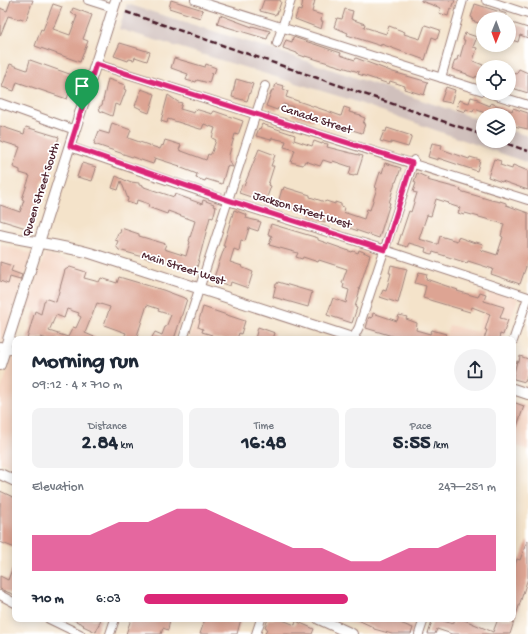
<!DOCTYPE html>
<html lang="en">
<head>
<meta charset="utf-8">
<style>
  :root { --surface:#fff; --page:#f2f2f3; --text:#1f2937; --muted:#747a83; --accent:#db2777 }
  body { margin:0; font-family:"Gochi Hand",sans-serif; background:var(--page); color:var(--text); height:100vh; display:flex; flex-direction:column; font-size:15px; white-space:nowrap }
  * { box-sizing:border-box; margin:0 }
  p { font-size:13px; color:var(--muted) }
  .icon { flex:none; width:22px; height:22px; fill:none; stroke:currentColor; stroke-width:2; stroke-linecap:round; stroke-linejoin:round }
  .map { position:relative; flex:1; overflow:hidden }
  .panel { position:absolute; left:12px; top:336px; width:504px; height:286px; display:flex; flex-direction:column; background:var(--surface); border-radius:8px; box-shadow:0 2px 10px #0003 }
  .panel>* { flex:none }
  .needle { width:26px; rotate:181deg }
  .controls { position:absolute; left:476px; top:12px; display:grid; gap:8px }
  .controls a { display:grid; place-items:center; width:40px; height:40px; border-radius:50%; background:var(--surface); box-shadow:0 2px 10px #0003; font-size:20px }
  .pin { position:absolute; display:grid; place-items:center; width:34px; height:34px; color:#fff; margin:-41px -17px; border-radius:50% 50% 50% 0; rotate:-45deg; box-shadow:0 0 4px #0007 }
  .pin .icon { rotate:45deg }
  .round { display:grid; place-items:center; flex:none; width:42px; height:42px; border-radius:21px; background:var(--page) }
  .headline { display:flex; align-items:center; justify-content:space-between; height:68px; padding:0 20px }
  h1 { font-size:22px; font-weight:700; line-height:30px }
  .stats { display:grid; grid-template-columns:repeat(3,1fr); gap:6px; height:68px; padding:4px 20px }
  .stats div { display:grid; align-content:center; border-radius:8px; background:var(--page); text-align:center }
  .stats b { font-size:20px; font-weight:700 }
  .stats small { font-size:11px; font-weight:400 }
  .stats p { font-size:11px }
  .chart { height:112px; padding:8px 20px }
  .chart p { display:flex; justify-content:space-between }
  .chart svg { width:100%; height:72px; margin-top:4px; fill:var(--accent); opacity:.7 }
  ul { padding:0 20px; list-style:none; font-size:13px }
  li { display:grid; grid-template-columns:64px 48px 1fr; align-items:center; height:30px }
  li i { height:10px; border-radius:5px; background:var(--accent) }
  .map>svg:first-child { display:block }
  .built { fill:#f4d3c0 }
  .industrial { fill:#d0c0bc }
  .building { fill:#dda493; fill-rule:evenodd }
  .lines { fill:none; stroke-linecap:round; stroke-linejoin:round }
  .minor-casing { stroke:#9f817a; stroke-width:10 }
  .major-casing { stroke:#9f817a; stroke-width:12 }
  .minor { stroke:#fff; stroke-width:8 }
  .major { stroke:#fff; stroke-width:10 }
  .rail { stroke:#4a1f2b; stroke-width:2.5; stroke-dasharray:6 3; stroke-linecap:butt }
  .route-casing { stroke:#fff; stroke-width:8 }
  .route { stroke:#db2777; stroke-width:5 }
  .labels { text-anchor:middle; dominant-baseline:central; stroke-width:3.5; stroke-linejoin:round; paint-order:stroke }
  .street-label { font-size:12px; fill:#4a1f2b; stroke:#fff }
</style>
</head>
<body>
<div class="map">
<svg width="528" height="634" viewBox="0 0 528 634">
  <rect width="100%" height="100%" fill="#fff"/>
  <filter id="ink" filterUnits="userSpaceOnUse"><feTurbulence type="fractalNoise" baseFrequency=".025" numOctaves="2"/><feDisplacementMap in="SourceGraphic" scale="8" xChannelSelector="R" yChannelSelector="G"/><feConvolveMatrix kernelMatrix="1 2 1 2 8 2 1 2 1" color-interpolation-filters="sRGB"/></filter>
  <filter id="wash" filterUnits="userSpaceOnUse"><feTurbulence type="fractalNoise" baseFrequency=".012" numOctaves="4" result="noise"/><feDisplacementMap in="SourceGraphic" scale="16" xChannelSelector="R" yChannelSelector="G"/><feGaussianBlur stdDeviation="0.9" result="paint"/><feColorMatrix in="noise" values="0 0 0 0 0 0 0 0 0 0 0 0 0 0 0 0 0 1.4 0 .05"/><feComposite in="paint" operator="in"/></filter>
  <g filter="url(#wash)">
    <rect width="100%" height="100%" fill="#f4e3ca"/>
    <path class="built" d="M0 244 32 254 2 343 0 342Z
      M45 254 91 268 76 315 68 313 66 320 27 307Z
      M491 289 518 298 504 339H445L449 325 477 332Z
      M202 303 246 317 240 339H189Z
      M13 354 15 355V468L0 462V393Z
      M513 402 528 407V450L513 445Z
      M342 619H420L415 634H374Z"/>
    <path class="industrial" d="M127 4 280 52 483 121V141H509V130L528 136V163L348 99 119 29Z"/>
    <g id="blocks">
      <path class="building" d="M11 0H33L26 20 20 18 19 19 8 16 0 36V8L7 11Z
        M171 0 203 10 200 18 169 8Z
        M264 0H280L281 2 277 14H275V15L260 11Z
        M303 0H315L312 12 322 15 321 21H323L321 29 295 19 298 10 301 11Z
        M421 0H455L452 9 450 8 448 16 439 13 441 8 421 1Z
        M53 4 62 7 53 29 70 35 77 16 71 13 73 8 92 15 83 39 88 41 80 62 35 46 41 29 43 30Z
        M475 4 507 14 505 19H483L482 24 472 21 473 18 471 17Z
        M345 9 353 11 351 19 365 24 364 27 386 34 389 26 405 32 404 34 420 39 425 25 440 30 437 39 432 37 425 60 381 44V46L347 35 348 33 334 27 337 18 342 19Z
        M220 15 252 27V26L270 31 267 39 217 24Z
        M509 22 528 28V38L520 35 518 42 509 39Z
        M465 33 477 37 473 47 477 48 473 61 483 65V79L476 76 475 78 467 75V74L452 69 455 60H457L458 56 460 57 465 40H463Z
        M293 37 341 53 340 55 355 60 356 58 393 72 428 82 424 95 404 89 405 86 390 81 389 84 374 79 358 74 359 72 305 56V57L297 54V53L283 48 286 40 292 42Z
        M120 43 150 52 147 61 135 57 134 60 129 59 128 61 114 56Z
        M174 58 205 67 206 64 216 68 214 74 212 73 209 83 197 80 196 82 193 81V82L186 80 188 74 171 68Z
        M30 60 75 76 67 99 17 82 14 91 2 87 10 64 27 70Z
        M519 69 528 73V93L509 87 510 72 516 74Z
        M108 79 125 85 124 89 126 90 120 106 115 104 112 116 100 111 99 107 102 105Z
        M236 79 253 84 247 101 232 97Z
        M276 84 284 86 283 89 288 91 286 97 327 111 341 116 344 107 350 109 349 112 361 115 360 116 365 118 363 124H365L362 133 314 118 313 121 292 115 294 107 283 104 280 109 278 108 277 110 266 106 272 90H274Z
        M446 87 455 90 451 103 441 101Z
        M141 89 155 94 149 113 141 110V109L135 106Z
        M168 95 178 102 182 103 180 109 194 113 195 109 212 114 214 111 243 121 238 135 235 134 229 155V161L233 167 227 166 222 184 206 179 205 181 196 178 197 174 179 167 180 166 155 158 153 164 94 144 99 131 109 134 112 123 131 130 128 138 160 149 162 145 163 146 165 140 181 145 179 150 206 160 208 154 210 155 212 152 216 140 212 138 215 128 204 124 202 129H200L168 119 167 123 161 121Z
        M471 97 478 99V101L490 106 491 103 512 111 513 108 528 113V129L509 125V115H490L475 109H474L473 112 466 109 465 112 456 109 459 100 469 103Z
        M262 124 295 135 294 140 312 146 314 141 322 144V143L328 144 327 147 363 156 357 175 355 174 354 176 349 175 351 167 333 161 332 163 323 160 320 166 305 161 303 165 291 162 295 150 284 147 286 141 272 138 271 140 256 136 259 128 260 129Z
        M0 126 24 134 26 127 59 137 45 181 43 180 30 223 28 222 26 228 0 220V205L20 212 24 200 22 199 30 176 20 173V170L13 167 20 147 0 141Z
        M387 128 412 136 408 147 391 142V144L380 141 384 131 386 132Z
        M432 143 442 145 441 149 469 159 470 157 480 160 477 171 438 158V160L428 157Z
        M259 149 275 155 271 166H274L268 185 271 186 266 200H264L263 201 239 193 242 185 244 186Z
        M494 159 501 161 500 165 512 169 513 165 528 171V190L502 181V182L488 177Z
        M82 163 96 167 95 169H96L92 181 77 177Z
        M385 163 401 168 396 182H395L389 203H390L379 238 326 220 325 222 310 217 311 215 308 214 309 213 278 203 282 189 283 190 284 187 310 195V197L325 202 326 201 335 204V202L341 204V206L344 207 343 212 364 219 367 209 370 210 377 188H375L380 172 382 173Z
        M417 173 428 178 427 180 461 189 460 191 491 200 500 202V201L506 203V205L528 213V261L520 284 491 274 493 269 468 261 467 263 433 252 432 254 425 252 426 248 409 243 407 247 398 244 409 211 411 212 417 193 413 192 416 183 414 182ZM436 199 449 203 448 204 460 208 458 213 464 215 465 213 504 224 501 236 503 237 497 255 481 250 483 244 476 242 475 243 458 237 457 241 440 236 438 244H436L419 239 427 215 431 216Z
        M116 176 131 183V182L139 183V185L144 186V187L174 197 175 194 202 204 203 200 214 204 213 206 216 207 213 218 210 217 196 271 159 259 151 258 150 259 119 250 116 246 118 241 115 240 118 233H120L121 228 139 234V236L166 244 164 249 186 256 190 242 189 241 195 221 168 211 167 214 148 207 149 204 137 200 136 205 127 202 128 199 121 181 118 190 112 188Z
        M234 210 247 215 246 218 261 222 258 231 249 228 245 241 241 240 239 251 234 249 230 262 242 266 241 267 253 272 248 288 231 282 230 286 213 280 225 246H223Z
        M271 224 318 238V240L352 252 353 251 358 253 359 250 370 255 359 289H360L355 307 357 308 352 323 327 315 333 298 346 303 349 290 343 288 344 284 342 283 347 269 319 260 318 262 303 257 302 259 296 257 298 253 269 245 272 236 268 234Z
        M0 262 13 266 11 271 22 275 20 280 10 277 8 284 0 281Z
        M391 265 407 269 398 303 380 297 383 290 386 291 391 273H389Z
        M70 267 86 272 84 278 99 282 101 278 117 283 119 277 163 290 187 299 174 339H151L155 332 162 335 165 327H166L171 315 158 311 159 309 147 305 136 339H123L126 333 104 325 110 307 97 303 85 333 99 339H47L41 337 40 339H27L35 311 41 314 44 301 47 299 56 302 65 270ZM67 309 79 313 78 315 81 317 76 328 73 327 68 337 49 331 56 315 64 318Z
        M419 272 427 274 426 279 458 290 457 291 478 297 480 292 486 294 484 301 504 307 500 318 508 320 503 335 500 334 499 339H484L487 330H485L490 314 472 307 470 312 423 298 426 286 415 283Z
        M278 282 312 292 308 307 273 297 276 284H277Z
        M203 307 245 321 241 334 239 333 237 339H217L211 337 212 335 202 332 203 329 198 327 200 320H199Z
        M373 313 397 321 399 315 407 317 406 319 417 323 416 330 430 334 432 330 446 334 444 339H402L366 328 369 317 372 318Z
        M258 327 275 333 273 339H255Z
        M520 356 528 359V373L525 382 514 379 513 377 517 361 519 362Z
        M513 402 524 406 514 435H513Z
        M0 491 15 498V548L0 542Z
        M527 541H528V578L510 634H452L437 629 435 634H428L433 619H437L453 624 455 619H462L493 632 498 619H513V572L517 559 520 560Z
        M14 564H15V595L0 589V576L8 580Z
        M72 619H101L96 632 83 626 84 625Z
        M131 619H170L168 630 163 628 161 634H126Z
        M205 619H241L237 634H200Z
        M268 619H280L295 625 296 621 314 629 312 634H265L267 628 265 627Z
        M356 619H390L413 628 411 634H392L374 629 373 627Z"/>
    </g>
  </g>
  <g filter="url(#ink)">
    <use href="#blocks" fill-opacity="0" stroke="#9f817a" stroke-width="1"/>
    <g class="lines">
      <defs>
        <path id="minor" d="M88 0 113 8
          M195 0 483 91
          M486 0 528 14
          M277 43 291 0
          M96 64 528 200
          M441 78 463 0
          M489 93 528 105
          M0 103 75 130
          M70 147 228 201 385 250 528 297
          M183 339 265 86
          M353 339 359 327 414 160
          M513 341 528 297
          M0 346 15 351
          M0 595 15 603
          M49 619 80 634
          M110 634 115 619
          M256 634 261 619
          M419 634 424 619"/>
        <path id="major" d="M0 235C30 242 60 245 90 253L355 339
          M0 365 116 0
          M513 389 528 394
          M0 474 15 481
          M319 619 352 634"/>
      </defs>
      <use href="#minor" class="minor-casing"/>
      <use href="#major" class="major-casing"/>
      <use href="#minor" class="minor"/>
      <use href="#major" class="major"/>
      <path class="rail" d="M126 12 483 135
        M499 141 528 151"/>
    </g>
  </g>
  <g class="lines" filter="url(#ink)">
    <defs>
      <path id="route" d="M96 64 412 163 385 250 228 200 70 146Z"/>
    </defs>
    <use href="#route" class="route-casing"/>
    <use href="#route" class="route"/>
  </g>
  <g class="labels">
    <g class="street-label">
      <text transform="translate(316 120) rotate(18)">Canada Street</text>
      <text transform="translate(42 190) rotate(-72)">Queen Street South</text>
      <text transform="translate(302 211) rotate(17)">Jackson Street West</text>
      <text transform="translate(183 269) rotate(18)">Main Street West</text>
    </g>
  </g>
</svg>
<div class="controls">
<a><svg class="needle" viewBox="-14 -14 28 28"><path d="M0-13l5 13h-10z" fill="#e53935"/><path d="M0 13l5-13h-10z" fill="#747a83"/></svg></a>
<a><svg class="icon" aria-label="locate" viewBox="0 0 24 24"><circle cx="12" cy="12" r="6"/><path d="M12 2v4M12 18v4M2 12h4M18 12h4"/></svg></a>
<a><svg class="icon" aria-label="layers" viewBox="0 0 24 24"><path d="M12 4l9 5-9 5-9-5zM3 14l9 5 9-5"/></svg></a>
</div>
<div class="pin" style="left:82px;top:110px;background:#1e9e55"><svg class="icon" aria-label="arrive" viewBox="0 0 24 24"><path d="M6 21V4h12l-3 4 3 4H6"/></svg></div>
<section class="panel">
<div class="headline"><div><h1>Morning run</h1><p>09:12 · 4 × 710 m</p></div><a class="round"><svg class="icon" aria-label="share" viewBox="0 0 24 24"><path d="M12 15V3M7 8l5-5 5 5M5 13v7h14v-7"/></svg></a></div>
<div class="stats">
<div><p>Distance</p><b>2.84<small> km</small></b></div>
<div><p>Time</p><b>16:48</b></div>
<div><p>Pace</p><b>5:55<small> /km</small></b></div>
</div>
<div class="chart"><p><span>Elevation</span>247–251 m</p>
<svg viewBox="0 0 160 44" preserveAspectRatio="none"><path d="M0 44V22L10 22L20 22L30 14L40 14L50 6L60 6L70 14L80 22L90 30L100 30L110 38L120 38L130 30L140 30L150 22L160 22V44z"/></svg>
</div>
<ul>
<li><b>710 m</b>6:03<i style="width:58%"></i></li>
</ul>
</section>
</div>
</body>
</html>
